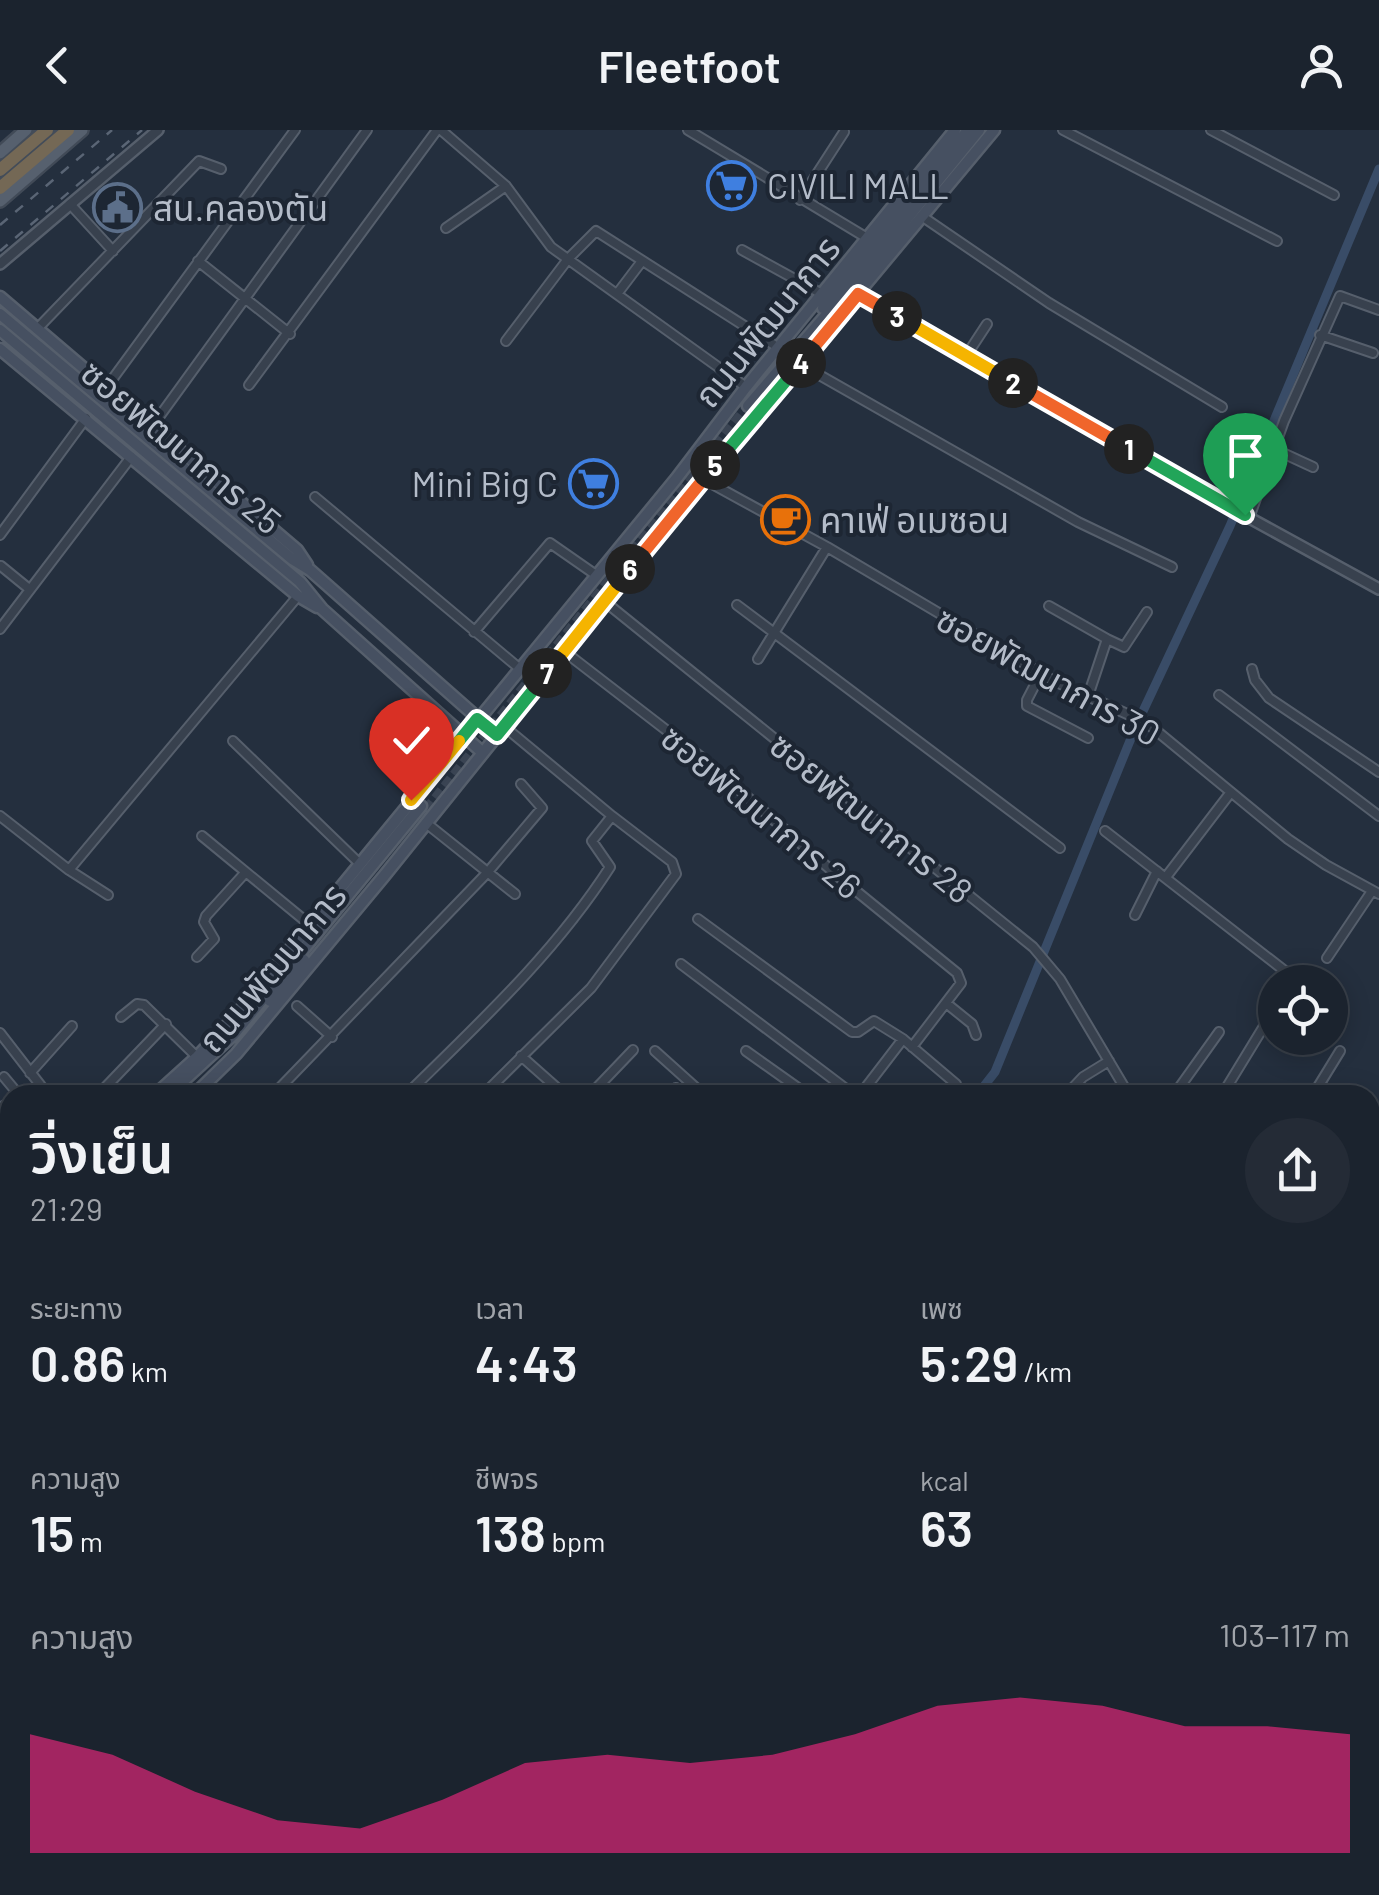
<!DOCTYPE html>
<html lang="th">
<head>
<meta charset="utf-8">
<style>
  :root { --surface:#1b232e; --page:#242b36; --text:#f1f3f6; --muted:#a0a4aa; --line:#39404a; --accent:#db2777 }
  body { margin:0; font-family:Barlow,"Noto Sans Thai",sans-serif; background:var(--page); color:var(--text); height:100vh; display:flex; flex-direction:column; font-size:38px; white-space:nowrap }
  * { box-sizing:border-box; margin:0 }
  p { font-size:32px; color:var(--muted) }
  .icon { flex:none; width:55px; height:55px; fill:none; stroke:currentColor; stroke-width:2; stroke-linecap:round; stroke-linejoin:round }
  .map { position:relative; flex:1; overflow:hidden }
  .panel { position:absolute; left:0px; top:955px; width:1380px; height:810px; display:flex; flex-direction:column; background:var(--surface); border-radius:30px 30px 0 0; box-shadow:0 5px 25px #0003,0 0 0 2px var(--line) }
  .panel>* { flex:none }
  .fabs { position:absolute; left:1258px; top:835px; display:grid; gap:20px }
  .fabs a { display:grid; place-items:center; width:90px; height:90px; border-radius:50%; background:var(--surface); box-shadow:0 5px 25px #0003,0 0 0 2px var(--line); font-size:50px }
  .pin { position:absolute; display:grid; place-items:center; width:85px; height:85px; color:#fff; margin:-102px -42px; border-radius:50% 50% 50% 0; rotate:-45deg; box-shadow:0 0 10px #0007 }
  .pin .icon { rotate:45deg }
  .km { position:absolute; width:50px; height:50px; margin:-25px; border-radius:50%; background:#222; color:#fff; font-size:28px; line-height:50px; text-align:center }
  .round { display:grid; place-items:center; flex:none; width:105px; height:105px; border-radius:52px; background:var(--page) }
  .headline { display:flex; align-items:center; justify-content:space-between; height:170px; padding:0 30px }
  h1 { font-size:55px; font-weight:600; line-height:75px }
  .stats { display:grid; grid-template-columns:repeat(3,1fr); gap:15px; height:170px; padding:10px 30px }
  .stats div { display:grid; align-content:center }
  .stats b { font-size:50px; font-weight:600 }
  .stats small { font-size:28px; font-weight:400 }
  .stats p { font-size:28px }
  .chart { height:280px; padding:20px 30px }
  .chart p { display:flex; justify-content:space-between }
  .chart svg { width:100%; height:180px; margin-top:10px; fill:var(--accent); opacity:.7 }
  header { display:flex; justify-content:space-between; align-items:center; height:130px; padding:0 30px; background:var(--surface); font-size:45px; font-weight:600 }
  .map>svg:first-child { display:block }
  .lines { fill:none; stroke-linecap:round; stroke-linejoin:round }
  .canal { stroke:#394c67; stroke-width:9 }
  .river { stroke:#394c67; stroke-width:15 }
  .secondary-tunnel { stroke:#3a4453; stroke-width:10; stroke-dasharray:10 5; stroke-linecap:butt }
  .minor-casing { stroke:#565f6c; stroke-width:12 }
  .tertiary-casing { stroke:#565f6c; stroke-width:14 }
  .secondary-casing { stroke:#565f6c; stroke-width:15 }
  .primary-casing { stroke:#414a57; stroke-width:16 }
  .motorway-casing { stroke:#434c59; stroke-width:18 }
  .minor { stroke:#38414e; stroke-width:8 }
  .tertiary { stroke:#38414e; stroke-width:9 }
  .secondary { stroke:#465061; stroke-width:10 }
  .primary { stroke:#56606e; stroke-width:11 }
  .motorway { stroke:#746855; stroke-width:12 }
  .rail { stroke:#5a6575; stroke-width:2.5; stroke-dasharray:10 10; stroke-linecap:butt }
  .split-1-casing { stroke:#fff; stroke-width:20 }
  .split-2-casing { stroke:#fff; stroke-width:20 }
  .split-3-casing { stroke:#fff; stroke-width:20 }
  .split-4-casing { stroke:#fff; stroke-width:20 }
  .split-5-casing { stroke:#fff; stroke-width:20 }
  .split-6-casing { stroke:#fff; stroke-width:20 }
  .split-7-casing { stroke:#fff; stroke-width:20 }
  .split-8-casing { stroke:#fff; stroke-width:20 }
  .split-9-casing { stroke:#fff; stroke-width:20 }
  .split-1 { stroke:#22a559; stroke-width:12 }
  .split-2 { stroke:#f0652b; stroke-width:12 }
  .split-3 { stroke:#f5b400; stroke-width:12 }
  .split-4 { stroke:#f0652b; stroke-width:12 }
  .split-5 { stroke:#22a559; stroke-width:12 }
  .split-6 { stroke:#f0652b; stroke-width:12 }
  .split-7 { stroke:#f5b400; stroke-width:12 }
  .split-8 { stroke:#22a559; stroke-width:12 }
  .split-9 { stroke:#f5b400; stroke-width:12 }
  .labels { text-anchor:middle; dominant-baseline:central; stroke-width:8; stroke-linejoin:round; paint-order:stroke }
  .poi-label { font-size:35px; fill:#b4bcc9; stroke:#1d2633; text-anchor:start }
  .street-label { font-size:35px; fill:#b4bcc9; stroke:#1d2633 }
</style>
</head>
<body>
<header><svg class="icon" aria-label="back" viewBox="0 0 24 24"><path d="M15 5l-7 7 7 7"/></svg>Fleetfoot<svg class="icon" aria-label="person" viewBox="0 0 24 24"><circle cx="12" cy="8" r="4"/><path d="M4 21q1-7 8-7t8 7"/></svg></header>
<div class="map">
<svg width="1379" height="1765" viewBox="0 0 1379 1765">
  <rect width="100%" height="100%" fill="#242f3e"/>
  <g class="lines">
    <path class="canal" d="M977 965 995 942 1136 596 1230 396 1379 39
      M0 1341 10 1337
      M1370 1552 1379 1528
      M978 1755 984 1765
      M541 1763 548 1755
      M1272 1765 1276 1755"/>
    <path class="river" d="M0 1161 10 1171
      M517 1755C548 1765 596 1756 631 1765"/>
    <path class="secondary-tunnel" d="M426 680 748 276"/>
    <defs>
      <path id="minor" d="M441 0 506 56 551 117 746 257
        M688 0 867 108
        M1063 0 1277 111
        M1211 0 1334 65
        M800 70 844 2
        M70 74 113 121
        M923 87 1049 173 1222 277
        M446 98 506 56
        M742 120 822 164
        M198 131 290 204
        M617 164 642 131
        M37 199 199 31 221 39
        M1320 205 1373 223
        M506 211 568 129 596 101 779 218
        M966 226 987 194
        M800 234 1078 392 1172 437
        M114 247 295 0
        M249 255 437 0
        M159 287 367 0
        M1274 319 1313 337
        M703 349 827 417 1052 550 1147 593 1288 709 1326 735 1379 764
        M315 367 519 538
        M1249 388 1284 291 1340 166 1379 180
        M0 405 86 288
        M1 436 28 458
        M604 471 1033 817 1060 849 1129 965
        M737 475 1060 718
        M1049 476 1107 509
        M0 499 131 327
        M474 502 550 413 596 445
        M565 522 705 630 839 747 957 843 961 853 912 917
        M758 529 827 417
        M1252 539 1255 550 1269 568 1379 642
        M1041 543 1027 570V576L1088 608
        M1219 565 1379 686
        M1088 566 1107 509 1124 517 1147 482
        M233 611 359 733
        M0 686 69 740 108 765
        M426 693 515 764
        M1105 701 1299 852
        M202 706 309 794
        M69 740 298 466
        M1166 747 1231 662
        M1135 785 1157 741
        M698 789 852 902H858L874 891 903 909 956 954
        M197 827 214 809 204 792 206 786 245 743
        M1327 828 1372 761
        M681 834 854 965
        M946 873 972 894 976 905
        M297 876 332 907
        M121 887 137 874 144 875 197 927
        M0 903 48 965
        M655 921 704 965
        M746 921 808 965
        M521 926 565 965
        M30 943 72 896
        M4 947 19 965
        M496 952 509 965
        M98 965 166 894
        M273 965 487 743 542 678 521 654
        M406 965C479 893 554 824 610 737L592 711 612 686 506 598
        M483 965 591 858 676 744 672 732 612 686
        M590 965 633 920
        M670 965 676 958
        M860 965 903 909
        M1066 965 1083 947 1109 931
        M1174 965 1219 902
        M1222 965 1272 883
        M1313 965 1340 921
        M0 978 10 972
        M1370 1028 1379 1013
        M1370 1079 1379 1083
        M1370 1229 1379 1224
        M1370 1348 1379 1343
        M1370 1375 1379 1392
        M0 1408 6 1405
        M1370 1426 1379 1420
        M1370 1462 1379 1453
        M0 1527 10 1523
        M0 1645 10 1640
        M0 1731 10 1727
        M1058 1755 1066 1765
        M1124 1755 1133 1765
        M101 1765 125 1755
        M268 1765 291 1755"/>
      <path id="tertiary" d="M0 134 158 0
        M858 164 1224 374 1379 459
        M1370 1668 1379 1656
        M1298 1765 1306 1755"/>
      <path id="secondary" d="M0 167 297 420 307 435
        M823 178 968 0
        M0 184 292 429 310 440 497 605
        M0 200 300 452 322 479 483 623
        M0 219 298 466 317 477
        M748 276 866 139 979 0
        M270 871 304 830
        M155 965 197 927 232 890 676 349 746 257 955 0
        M168 965 234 904 421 676
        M194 965 236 924 384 746 703 349 994 0
        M0 1069 10 1063
        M0 1089 10 1084"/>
      <path id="primary" d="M0 23 26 0
        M0 71 82 0"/>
      <path id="motorway" d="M0 40 47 0
        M0 58 68 0"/>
    </defs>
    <use href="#minor" class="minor-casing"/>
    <use href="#tertiary" class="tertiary-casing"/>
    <use href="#secondary" class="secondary-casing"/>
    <use href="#primary" class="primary-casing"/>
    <use href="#motorway" class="motorway-casing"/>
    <use href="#minor" class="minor"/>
    <use href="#tertiary" class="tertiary"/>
    <use href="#secondary" class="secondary"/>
    <use href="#primary" class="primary"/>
    <use href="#motorway" class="motorway"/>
    <path class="rail" d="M0 95 112 0
      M0 121 142 0"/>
  </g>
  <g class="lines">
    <defs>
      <path id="split-1" d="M1129 319 1245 385"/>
      <path id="split-2" d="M1013 253 1129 319"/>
      <path id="split-3" d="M897 186 1013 253"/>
      <path id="split-4" d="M801 233 858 164 897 186"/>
      <path id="split-5" d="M715 335 801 233"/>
      <path id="split-6" d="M630 439 715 335"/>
      <path id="split-7" d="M547 543 630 439"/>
      <path id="split-8" d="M459 611 477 589 497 605 547 543"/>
      <path id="split-9" d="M411 670 459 611"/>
    </defs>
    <use href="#split-1" class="split-1-casing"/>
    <use href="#split-2" class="split-2-casing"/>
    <use href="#split-3" class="split-3-casing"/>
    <use href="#split-4" class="split-4-casing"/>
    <use href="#split-5" class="split-5-casing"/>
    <use href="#split-6" class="split-6-casing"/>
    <use href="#split-7" class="split-7-casing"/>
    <use href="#split-8" class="split-8-casing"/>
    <use href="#split-9" class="split-9-casing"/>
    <use href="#split-1" class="split-1"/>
    <use href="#split-2" class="split-2"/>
    <use href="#split-3" class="split-3"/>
    <use href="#split-4" class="split-4"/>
    <use href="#split-5" class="split-5"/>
    <use href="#split-6" class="split-6"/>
    <use href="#split-7" class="split-7"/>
    <use href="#split-8" class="split-8"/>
    <use href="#split-9" class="split-9"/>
  </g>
  <defs>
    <symbol id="supermarket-ring" viewBox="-11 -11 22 22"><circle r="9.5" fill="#1d2633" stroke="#3f7fe0" stroke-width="1.5"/><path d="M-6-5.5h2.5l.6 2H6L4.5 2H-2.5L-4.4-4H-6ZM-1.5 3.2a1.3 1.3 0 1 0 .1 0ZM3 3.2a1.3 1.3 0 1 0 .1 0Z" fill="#3f7fe0"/></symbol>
    <symbol id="civic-ring" viewBox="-11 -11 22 22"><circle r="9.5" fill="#1d2633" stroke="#5c6f8a" stroke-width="1.5"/><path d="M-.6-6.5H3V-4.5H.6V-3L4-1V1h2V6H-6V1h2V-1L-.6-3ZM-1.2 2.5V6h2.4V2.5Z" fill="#5c6f8a"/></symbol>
    <symbol id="cafe-ring" viewBox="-11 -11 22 22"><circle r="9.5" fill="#1d2633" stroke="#e8710a" stroke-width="1.5"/><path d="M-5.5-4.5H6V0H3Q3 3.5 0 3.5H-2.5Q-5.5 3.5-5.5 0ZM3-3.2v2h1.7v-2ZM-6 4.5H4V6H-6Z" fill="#e8710a"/></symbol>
  </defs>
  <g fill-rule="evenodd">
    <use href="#supermarket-ring" x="704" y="28" width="55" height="55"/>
    <use href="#civic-ring" x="90" y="50" width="55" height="55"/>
    <use href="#supermarket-ring" x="566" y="326" width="55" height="55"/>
    <use href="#cafe-ring" x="758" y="362" width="55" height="55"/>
  </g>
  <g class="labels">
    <g class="poi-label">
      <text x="767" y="55">CIVILI MALL</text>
      <text x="153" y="77">สน.คลองตัน</text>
      <text x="558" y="353" text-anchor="end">Mini Big C</text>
      <text x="820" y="389">คาเฟ่ อเมซอน</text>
    </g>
    <g class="street-label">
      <text transform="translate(766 191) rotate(-51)">ถนนพัฒนาการ</text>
      <text transform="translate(182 316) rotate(40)">ซอยพัฒนาการ 25</text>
      <text transform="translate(1049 545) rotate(29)">ซอยพัฒนาการ 30</text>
      <text transform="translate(762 681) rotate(40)">ซอยพัฒนาการ 26</text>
      <text transform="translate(872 687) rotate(39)">ซอยพัฒนาการ 28</text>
      <text transform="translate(271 837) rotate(-50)">ถนนพัฒนาการ</text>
    </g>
  </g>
</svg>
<div class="fabs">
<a><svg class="icon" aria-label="locate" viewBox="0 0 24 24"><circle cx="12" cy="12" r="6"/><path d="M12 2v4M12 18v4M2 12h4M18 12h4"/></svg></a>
</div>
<div class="pin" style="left:1245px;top:385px;background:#1e9e55"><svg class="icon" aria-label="arrive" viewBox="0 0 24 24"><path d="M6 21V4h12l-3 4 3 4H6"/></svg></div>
<div class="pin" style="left:411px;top:670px;background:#d93025"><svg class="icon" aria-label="check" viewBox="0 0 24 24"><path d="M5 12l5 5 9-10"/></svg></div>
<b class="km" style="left:1129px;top:319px">1</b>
<b class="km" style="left:1013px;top:253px">2</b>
<b class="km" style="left:897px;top:186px">3</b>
<b class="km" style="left:801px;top:233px">4</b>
<b class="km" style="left:715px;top:335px">5</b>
<b class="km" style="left:630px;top:439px">6</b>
<b class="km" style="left:547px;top:543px">7</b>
<section class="panel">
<div class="headline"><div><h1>วิ่งเย็น</h1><p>21:29</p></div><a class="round"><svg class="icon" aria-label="share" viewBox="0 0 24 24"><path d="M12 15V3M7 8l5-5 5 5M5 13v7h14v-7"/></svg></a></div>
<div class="stats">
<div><p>ระยะทาง</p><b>0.86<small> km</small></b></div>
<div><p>เวลา</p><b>4:43</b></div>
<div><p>เพซ</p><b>5:29<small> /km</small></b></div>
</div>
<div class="stats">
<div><p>ความสูง</p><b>15<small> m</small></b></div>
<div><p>ชีพจร</p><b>138<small> bpm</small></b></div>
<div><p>kcal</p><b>63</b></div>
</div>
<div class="chart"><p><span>ความสูง</span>103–117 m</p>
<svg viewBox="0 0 160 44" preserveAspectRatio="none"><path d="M0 44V15L10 20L20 29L30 36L40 38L50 31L60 22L70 20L80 22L90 20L100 15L110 8L120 6L130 8L140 13L150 13L160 15V44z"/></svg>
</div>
</section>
</div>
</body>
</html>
